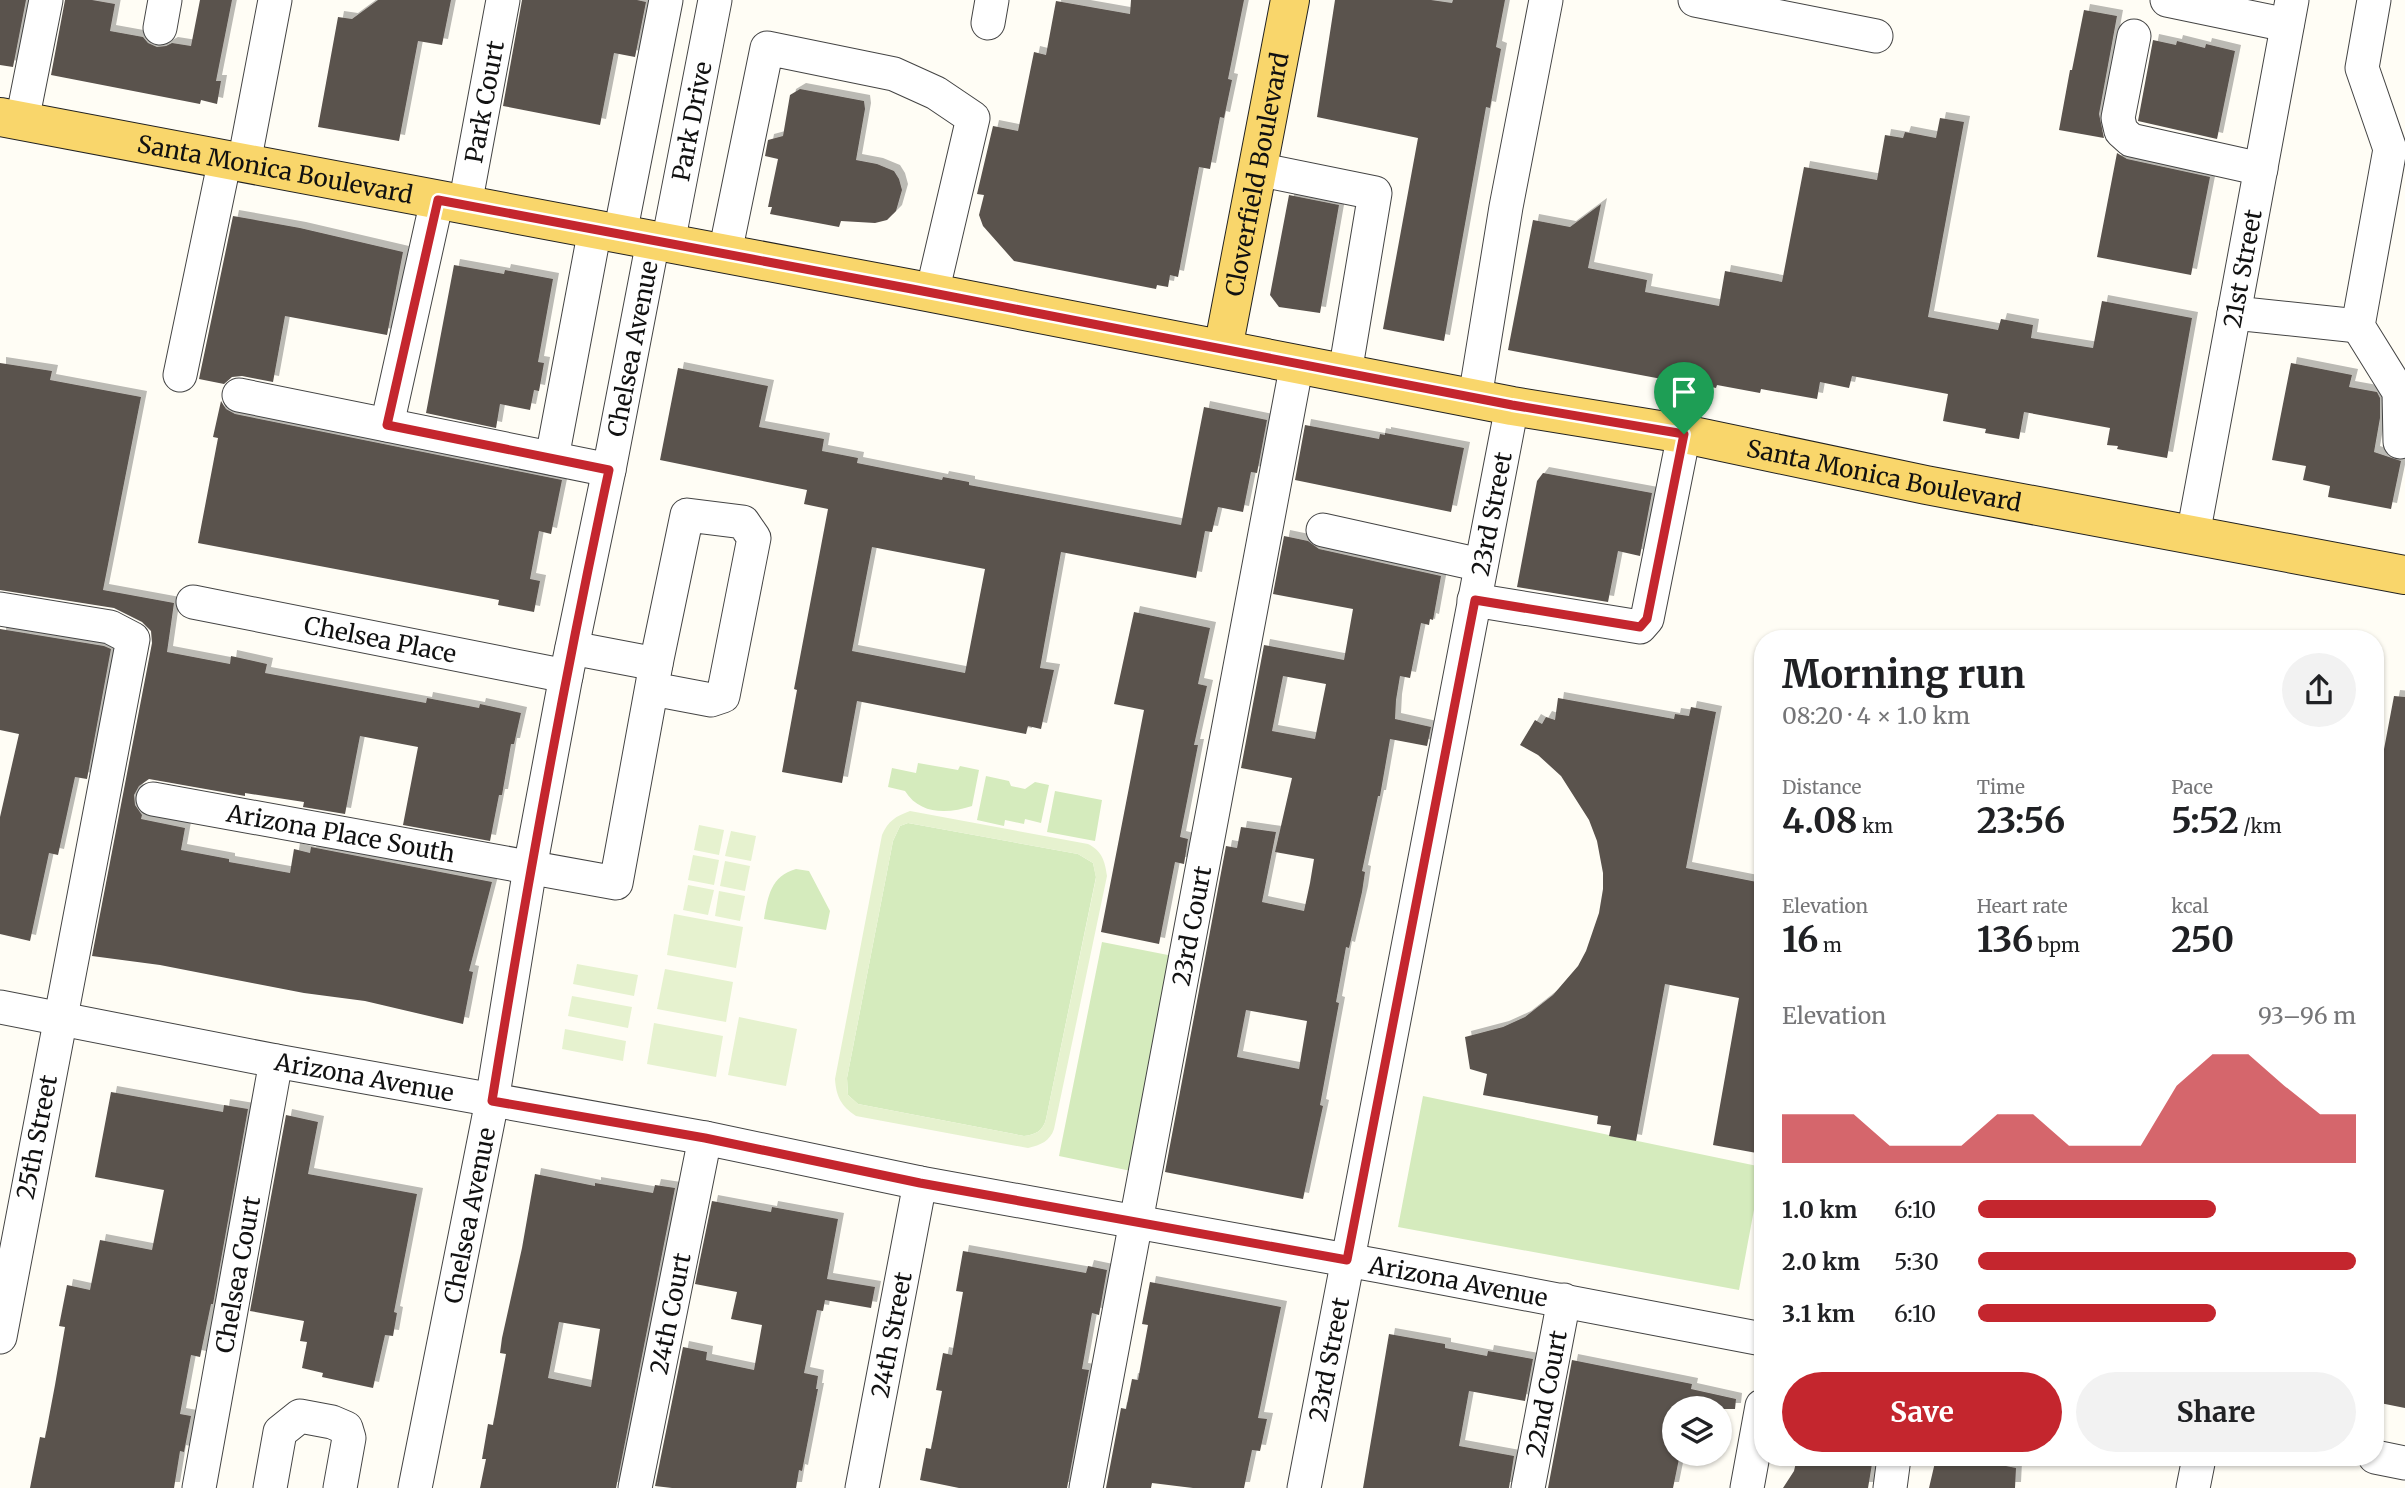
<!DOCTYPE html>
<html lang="en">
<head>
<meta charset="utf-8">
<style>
  :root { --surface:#fff; --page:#f2f2f2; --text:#202124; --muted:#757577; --accent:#c4262e }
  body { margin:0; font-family:Merriweather,serif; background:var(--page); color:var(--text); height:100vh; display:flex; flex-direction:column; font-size:26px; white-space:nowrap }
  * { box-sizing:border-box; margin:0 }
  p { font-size:23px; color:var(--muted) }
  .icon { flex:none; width:38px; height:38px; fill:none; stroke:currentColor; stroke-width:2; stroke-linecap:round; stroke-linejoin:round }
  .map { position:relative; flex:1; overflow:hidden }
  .sheet { position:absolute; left:1754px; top:630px; width:630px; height:836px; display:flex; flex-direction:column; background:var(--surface); border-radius:28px; box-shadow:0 2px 5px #0004 }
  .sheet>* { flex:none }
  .tools { position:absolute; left:1662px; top:1396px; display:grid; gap:14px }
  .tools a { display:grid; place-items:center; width:70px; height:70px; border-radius:50%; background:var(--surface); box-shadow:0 2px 5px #0004; font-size:35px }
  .pin { position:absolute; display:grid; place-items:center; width:60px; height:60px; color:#fff; margin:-72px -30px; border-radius:50% 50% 50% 0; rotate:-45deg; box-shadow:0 0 7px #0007 }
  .pin .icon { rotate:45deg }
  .round { display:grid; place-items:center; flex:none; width:74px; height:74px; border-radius:37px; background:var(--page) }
  .head { display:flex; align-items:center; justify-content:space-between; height:119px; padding:0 28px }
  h1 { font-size:38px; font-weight:700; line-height:52px }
  .metrics { display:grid; grid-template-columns:repeat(3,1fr); gap:10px; height:119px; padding:7px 28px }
  .metrics div { display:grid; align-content:center }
  .metrics b { font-size:35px; font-weight:700 }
  .metrics small { font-size:19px; font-weight:400 }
  .metrics p { font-size:19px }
  .chart { height:196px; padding:14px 28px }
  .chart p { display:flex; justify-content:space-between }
  .chart svg { width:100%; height:126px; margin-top:7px; fill:var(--accent); opacity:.7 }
  .button { display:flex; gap:14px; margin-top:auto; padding:14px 28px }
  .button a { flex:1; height:80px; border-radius:42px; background:var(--accent); color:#fff; font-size:28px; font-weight:700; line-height:80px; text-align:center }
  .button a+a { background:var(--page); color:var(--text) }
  ul { padding:0 28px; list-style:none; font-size:23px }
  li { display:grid; grid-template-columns:112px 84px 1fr; align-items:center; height:52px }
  li i { height:18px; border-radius:9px; background:var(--accent) }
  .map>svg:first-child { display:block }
  .green { fill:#d5ebbd }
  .pitch { fill:#e6f2cf; fill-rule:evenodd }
  .building { fill:#5a524d; fill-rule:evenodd; filter:url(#shadow) }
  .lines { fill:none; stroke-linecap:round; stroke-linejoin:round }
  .minor-casing { stroke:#444; stroke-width:35 }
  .major-casing { stroke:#222; stroke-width:40 }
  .minor { stroke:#fff; stroke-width:33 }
  .major { stroke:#f9d66b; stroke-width:38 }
  .route-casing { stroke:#fff; stroke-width:14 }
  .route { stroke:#c4262e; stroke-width:9 }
  .labels { text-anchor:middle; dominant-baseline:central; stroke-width:7; stroke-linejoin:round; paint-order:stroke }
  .street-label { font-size:24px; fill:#111; stroke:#fff }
</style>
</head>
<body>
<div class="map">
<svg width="2405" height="1488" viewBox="0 0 2405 1488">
  <defs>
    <filter id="shadow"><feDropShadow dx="6" dy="-6" stdDeviation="0" flood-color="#0004"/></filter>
  </defs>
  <rect width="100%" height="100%" fill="#fffdf5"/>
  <path class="green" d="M918 763 958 770 960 766 979 770 972 806C948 814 920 815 905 791L888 787 892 768 916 773Z
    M986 776 1009 781 1011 786 1025 789 1035 782 1049 785 1041 823 1025 819 1024 824 1005 820 1004 826 977 820Z
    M1055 791 1102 800 1095 841 1047 832Z
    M908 823 1078 854 1093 863 1096 877 1046 1119C1043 1131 1035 1135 1024 1136L858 1104 848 1095 847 1078 893 841 900 826Z
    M796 869 809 871 830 911 826 930 764 919C768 896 771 876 796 869Z
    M1102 942 1173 956 1131 1171 1059 1156Z
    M1423 1096 1762 1167 1739 1290 1398 1227Z"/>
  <path class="pitch" d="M910 811 1088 844C1102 851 1105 861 1107 876L1054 1129C1050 1141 1041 1145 1028 1148L856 1116C841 1106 836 1096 835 1079L882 835C888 821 896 816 910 811ZM908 823 1078 854 1093 863 1096 878 1046 1119C1043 1131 1035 1135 1024 1136L858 1104 848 1095 847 1078 893 841 900 826Z
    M699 825 724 830 719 855 694 850Z
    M731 831 756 836 751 861 725 856Z
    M693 855 719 860 714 885 688 880Z
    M725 861 750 866 745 891 720 886Z
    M688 885 714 890 708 915 683 910Z
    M719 891 745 896 740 921 715 916Z
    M674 914 743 927 736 968 667 955Z
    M577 964 638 975 634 996 573 984Z
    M665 969 733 982 726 1022 657 1009Z
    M572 996 632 1007 628 1028 568 1016Z
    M739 1017 797 1029 786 1086 728 1075Z
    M654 1023 723 1036 716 1077 647 1064Z
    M565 1029 626 1041 623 1061 562 1049Z"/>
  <path class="building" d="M0 0H26L13 67 0 65Z
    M65 0H92L115 4 110 31 143 37 148 43 157 47 166 46 172 43 191 46 200 0H232L216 81H221L217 104 201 100 200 104 51 75Z
    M378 0H451L442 45 418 41 399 141 318 127 338 17 352 19Z
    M522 0H637L646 2 635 57 614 53 600 125 503 106Z
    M1131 0H1244L1228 79 1232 80 1224 118 1220 117 1210 169 1199 167 1178 277 1170 275 1168 287 1157 285 1156 289 1014 261 983 226 979 215 984 195 977 194 993 126 1018 131 1034 52 1046 55 1056 1 1130 14Z
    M1335 0H1431L1452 3 1453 0H1505L1496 47 1501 49 1490 108 1486 107 1444 341 1383 329 1418 138 1317 117Z
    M2084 10 2117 16 2099 114 2104 138 2059 130 2070 70H2072Z
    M2153 40 2176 45 2177 41 2205 48 2206 44 2235 51 2217 139 2138 121Z
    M800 89 864 101 865 109 856 160 877 164 894 171 899 179 902 190 896 211 887 220 875 223 841 221 839 227 770 214 772 207H768L778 159 765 156 768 140 783 136 790 95Z
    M1940 118 1964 122 1928 317 1998 330 2001 319 2033 325 2031 338 2093 348 2102 301 2192 318 2167 458 2117 449 2118 446 2107 445 2110 428 2024 412 2019 439 1985 433 1986 429 1943 421 1948 394 1852 376 1849 388 1820 382 1817 399 1761 389 1760 393 1717 385 1716 388 1699 384V386L1508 350 1533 220 1570 227 1601 204 1588 268 1647 280 1645 292 1719 306 1725 271 1782 282 1804 167 1877 180 1885 135 1903 138 1905 132 1936 138Z
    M2117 153 2127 159 2210 177 2191 275 2097 257Z
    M1289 195 1339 205 1320 313 1279 307 1270 295Z
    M233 216 300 228 403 252 387 335 285 316 273 382 242 376 232 377 224 384 199 379Z
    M454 265 504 274 505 270 553 279 538 362 544 363 539 391 534 390 530 410 500 404 496 428 426 413Z
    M0 363 52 371 50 380 141 397 103 590 174 603 167 652 230 664 231 656 267 664 265 673 426 703 427 698 479 708 480 704 521 713 514 744H511L502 795H499L490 841 403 825 418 747 360 736 345 814 303 807 304 802 245 793V796L149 779 139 786 134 795 135 805 142 815 141 819 185 828 181 850 229 859V862L290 873 294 849 310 853 311 847 492 882 469 971 473 972 463 1024 365 1001 304 993 160 965 92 956 152 643 151 631 142 622 114 608 0 590Z
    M2291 363 2352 375 2349 387 2377 392 2380 398V418L2374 452 2401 461 2391 509 2328 497 2330 486 2303 480 2306 466 2272 460Z
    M678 368 768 386 759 427 824 439 822 451 858 458 857 463 942 480 943 477 969 482V485L1181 525 1204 407 1267 420 1257 473 1251 472 1243 512 1218 507 1212 532 1205 531 1196 578 1061 552 1040 668 1054 670 1041 729 1028 726 1026 734 857 701 842 783 782 772 797 690 794 689 828 509 804 504 807 490 660 460ZM872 547 985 569 965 673 852 651Z
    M221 401 226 409 235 414 562 480 551 534 539 531 530 579 540 581 534 612 498 605 499 600 198 543 218 438 213 437Z
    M1305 425 1379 439 1380 434 1385 435V433L1464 448 1451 512 1295 480Z
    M1543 473 1652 493 1640 556 1618 551 1608 602 1517 587 1537 481Z
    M1284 536 1308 541 1319 549 1441 576 1433 620 1430 619 1429 625 1421 623 1410 678 1400 676 1396 700 1395 719 1431 727 1427 746 1390 739 1380 796H1378L1362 871 1365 872 1362 892 1349 948 1346 947 1336 1002 1339 1003 1320 1105 1323 1106 1303 1199 1165 1172 1226 846 1237 848 1241 827 1276 832 1262 902 1304 911 1310 883 1314 859 1275 852 1292 778 1241 768 1264 645 1344 660 1353 609 1273 594ZM1283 676 1326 684 1315 739 1272 731ZM1246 1010 1307 1021 1299 1069 1237 1057Z
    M1134 612 1210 628 1198 684 1207 686 1194 745H1198L1180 837 1188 839 1184 864 1175 862 1159 944 1101 932 1144 710 1114 704Z
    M0 629 104 646 111 649 87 779 75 777 58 855 49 853 30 941 0 934V817L19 734 0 730Z
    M2394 696 2405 697V1408L2375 1402V797Z
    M1558 698 1674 719 1675 714 1689 716 1691 707 1716 712 1686 868 1762 883V1154L1713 1145 1739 998 1665 984 1636 1141 1609 1136 1611 1126 1597 1124 1598 1116 1483 1095 1487 1074 1470 1069 1465 1037 1503 1027 1525 1017 1553 995 1578 966 1586 951 1599 913 1603 889V873L1597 841 1589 820 1561 776 1538 755 1520 745 1535 720 1542 724 1546 717 1555 720Z
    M111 1092 223 1112 224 1105 248 1109 213 1304H211L200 1357 191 1355 180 1414 191 1416 184 1452 180 1451 174 1488H30L40 1437 45 1438 55 1385 65 1327 59 1326 67 1285 90 1290 100 1240 152 1250 164 1190 95 1177Z
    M286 1115 318 1122 308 1174 417 1194 394 1312 397 1313 393 1336 385 1335 373 1388 322 1377 323 1373 302 1368 307 1342 300 1341 304 1321 250 1311Z
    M535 1174 595 1186V1183L653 1193 655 1185 675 1188 616 1488H480L486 1459H482L488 1424 493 1425 506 1354 500 1353 502 1338 522 1248ZM559 1322 600 1329 591 1387 548 1378Z
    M712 1201 771 1212 772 1207 838 1219 827 1279 875 1287 871 1308 825 1300 823 1311 817 1310 804 1373 818 1376 816 1389H818L802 1471 799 1470 796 1488H672L655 1486 683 1347 707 1352 706 1360 754 1370 762 1325 731 1319 737 1292 695 1284Z
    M963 1251 1086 1273 1088 1266 1107 1270 1099 1315 1092 1313 1082 1369 1089 1370 1067 1488H959L920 1480 926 1448 931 1449 942 1391 936 1390 943 1353 952 1355 963 1292 956 1291Z
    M1150 1282 1281 1307 1258 1418 1267 1419 1260 1451 1252 1450 1244 1488H1193L1152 1483 1151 1488H1106L1121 1408 1126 1409 1132 1379 1138 1380 1148 1325 1142 1324Z
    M1389 1334 1445 1344V1348L1487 1356 1488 1351 1533 1359 1525 1401 1469 1391 1459 1446 1514 1456 1509 1488H1363Z
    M1572 1360 1692 1384 1691 1389 1736 1399 1735 1409H1675V1454H1680L1673 1488H1548Z
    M1797 1458H1873L1868 1488H1783L1794 1471Z
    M1936 1458H1966L2016 1468 2015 1488H1929Z"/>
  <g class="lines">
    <defs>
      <g id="minor">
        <path d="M1695 0 1876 36"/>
        <path d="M2167 0 2287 25"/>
        <path d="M2374 0 2362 68 2390 149 2358 326 2399 392 2400 442"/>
        <path d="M988 23 992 0"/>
        <path d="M160 28 165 0"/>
        <path d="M2134 36 2118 118 2121 131 2131 140 2261 169"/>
        <path d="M22 121 46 0"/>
        <path d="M244 163 275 0"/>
        <path d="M1257 169 1375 193 1345 373"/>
        <path id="s1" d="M465 205 503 0"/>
        <path d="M620 234 666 0"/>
        <path id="s2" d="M668 243 715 0"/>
        <path d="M725 253 767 48 894 74 936 93 973 118 932 293"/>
        <path d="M2234 313 2358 326"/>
        <path d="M180 375 225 159"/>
        <path d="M239 395 609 470"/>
        <path d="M1475 398 1506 207 1546 0"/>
        <path d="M387 425 437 200"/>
        <path d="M552 458 595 229"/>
        <path d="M1323 530 1481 565"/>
        <path id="s3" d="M2193 535 2292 0"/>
        <path d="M1474 600 1640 627 1647 619 1684 434"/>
        <path id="s4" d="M193 602 566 676"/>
        <path d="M0 609 110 627 133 639 0 1337"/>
        <path d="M572 648 656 664"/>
        <path id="s5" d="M153 799 616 883 656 664 687 515 743 522 754 538 723 696 711 700 653 689"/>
        <path id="s6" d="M0 1007 276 1061 705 1138 920 1183 1380 1266 1762 1339"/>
        <path d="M2375 1457 2405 1463"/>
        <path id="s7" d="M199 1488 276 1061"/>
        <path d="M270 1488 280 1432 300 1416 332 1422 346 1428 349 1438 340 1488"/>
        <path id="s8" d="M415 1488 492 1101 530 868 566 676 609 470 653 241"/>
        <path id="s9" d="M635 1488 705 1138"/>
        <path id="s10" d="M862 1488 920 1183"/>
        <path id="s11" d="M1086 1488 1297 363"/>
        <path id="s12" d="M1304 1488 1512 406"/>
        <path id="s13" d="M1528 1488 1564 1300"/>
        <path d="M1747 1488 1762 1406"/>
        <path d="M1890 1488 1894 1458"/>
        <path d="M2193 1488 2199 1458"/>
      </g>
      <g id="major">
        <path id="s14" d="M0 117 912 289 1512 406 1684 434 1926 485 2405 575"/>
        <path id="s15" d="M1223 349 1290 0"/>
      </g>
    </defs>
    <use href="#minor" class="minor-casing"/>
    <use href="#major" class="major-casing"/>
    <use href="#minor" class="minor"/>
    <use href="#major" class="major"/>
  </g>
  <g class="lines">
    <defs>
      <path id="route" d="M438 200 912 289 1512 405 1684 434 1647 619 1640 627 1475 600 1347 1260 920 1183 705 1138 492 1101C526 890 564 679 609 470L387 425Z"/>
    </defs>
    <use href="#route" class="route-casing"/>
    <use href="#route" class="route"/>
  </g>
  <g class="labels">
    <g class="street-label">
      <text stroke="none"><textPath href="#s1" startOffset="105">Park Court</textPath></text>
      <text stroke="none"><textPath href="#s2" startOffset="124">Park Drive</textPath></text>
      <text stroke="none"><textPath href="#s14" startOffset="280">Santa Monica Boulevard</textPath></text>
      <text stroke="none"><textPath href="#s15" startOffset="178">Cloverfield Boulevard</textPath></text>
      <text stroke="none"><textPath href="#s3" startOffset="271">21st Street</textPath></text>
      <text stroke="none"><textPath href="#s8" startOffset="1160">Chelsea Avenue</textPath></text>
      <text stroke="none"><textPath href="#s14" startOffset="1918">Santa Monica Boulevard</textPath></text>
      <text stroke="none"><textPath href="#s12" startOffset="992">23rd Street</textPath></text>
      <text stroke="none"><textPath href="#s4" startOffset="191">Chelsea Place</textPath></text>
      <text stroke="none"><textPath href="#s5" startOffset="191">Arizona Place South</textPath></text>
      <text stroke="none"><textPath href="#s11" startOffset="572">23rd Court</textPath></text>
      <text stroke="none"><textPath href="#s6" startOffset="371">Arizona Avenue</textPath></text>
      <text transform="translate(37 1137) rotate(-79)">25th Street</text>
      <text stroke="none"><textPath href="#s8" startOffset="278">Chelsea Avenue</textPath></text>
      <text stroke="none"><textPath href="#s7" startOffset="217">Chelsea Court</textPath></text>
      <text stroke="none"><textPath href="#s6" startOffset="1484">Arizona Avenue</textPath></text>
      <text stroke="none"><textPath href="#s9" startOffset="178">24th Court</textPath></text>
      <text stroke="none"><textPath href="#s10" startOffset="156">24th Street</textPath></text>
      <text stroke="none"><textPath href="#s12" startOffset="131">23rd Street</textPath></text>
      <text stroke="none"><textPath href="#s13" startOffset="96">22nd Court</textPath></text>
    </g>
  </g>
</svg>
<div class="tools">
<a><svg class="icon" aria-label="layers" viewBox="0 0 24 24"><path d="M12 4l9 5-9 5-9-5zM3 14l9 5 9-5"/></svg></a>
</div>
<div class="pin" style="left:1684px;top:434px;background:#1e9e55"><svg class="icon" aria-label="arrive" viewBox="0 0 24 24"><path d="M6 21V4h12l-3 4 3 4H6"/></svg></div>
<section class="sheet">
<div class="head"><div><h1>Morning run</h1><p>08:20 · 4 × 1.0 km</p></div><a class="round"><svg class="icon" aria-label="share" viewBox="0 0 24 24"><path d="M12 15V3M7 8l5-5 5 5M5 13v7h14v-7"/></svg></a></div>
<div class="metrics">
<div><p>Distance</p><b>4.08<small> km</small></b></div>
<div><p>Time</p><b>23:56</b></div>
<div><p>Pace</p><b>5:52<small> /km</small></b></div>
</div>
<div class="metrics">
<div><p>Elevation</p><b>16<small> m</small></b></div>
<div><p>Heart rate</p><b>136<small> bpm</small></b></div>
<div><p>kcal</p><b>250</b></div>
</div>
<div class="chart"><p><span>Elevation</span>93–96 m</p>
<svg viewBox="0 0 160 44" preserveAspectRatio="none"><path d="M0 44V27L10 27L20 27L30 38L40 38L50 38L60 27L70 27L80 38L90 38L100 38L110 17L120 6L130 6L140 17L150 27L160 27V44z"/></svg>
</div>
<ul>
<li><b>1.0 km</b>6:10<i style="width:63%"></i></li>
<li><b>2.0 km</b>5:30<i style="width:100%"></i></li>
<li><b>3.1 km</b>6:10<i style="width:63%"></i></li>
</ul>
<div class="button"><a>Save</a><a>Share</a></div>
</section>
</div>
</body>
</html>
